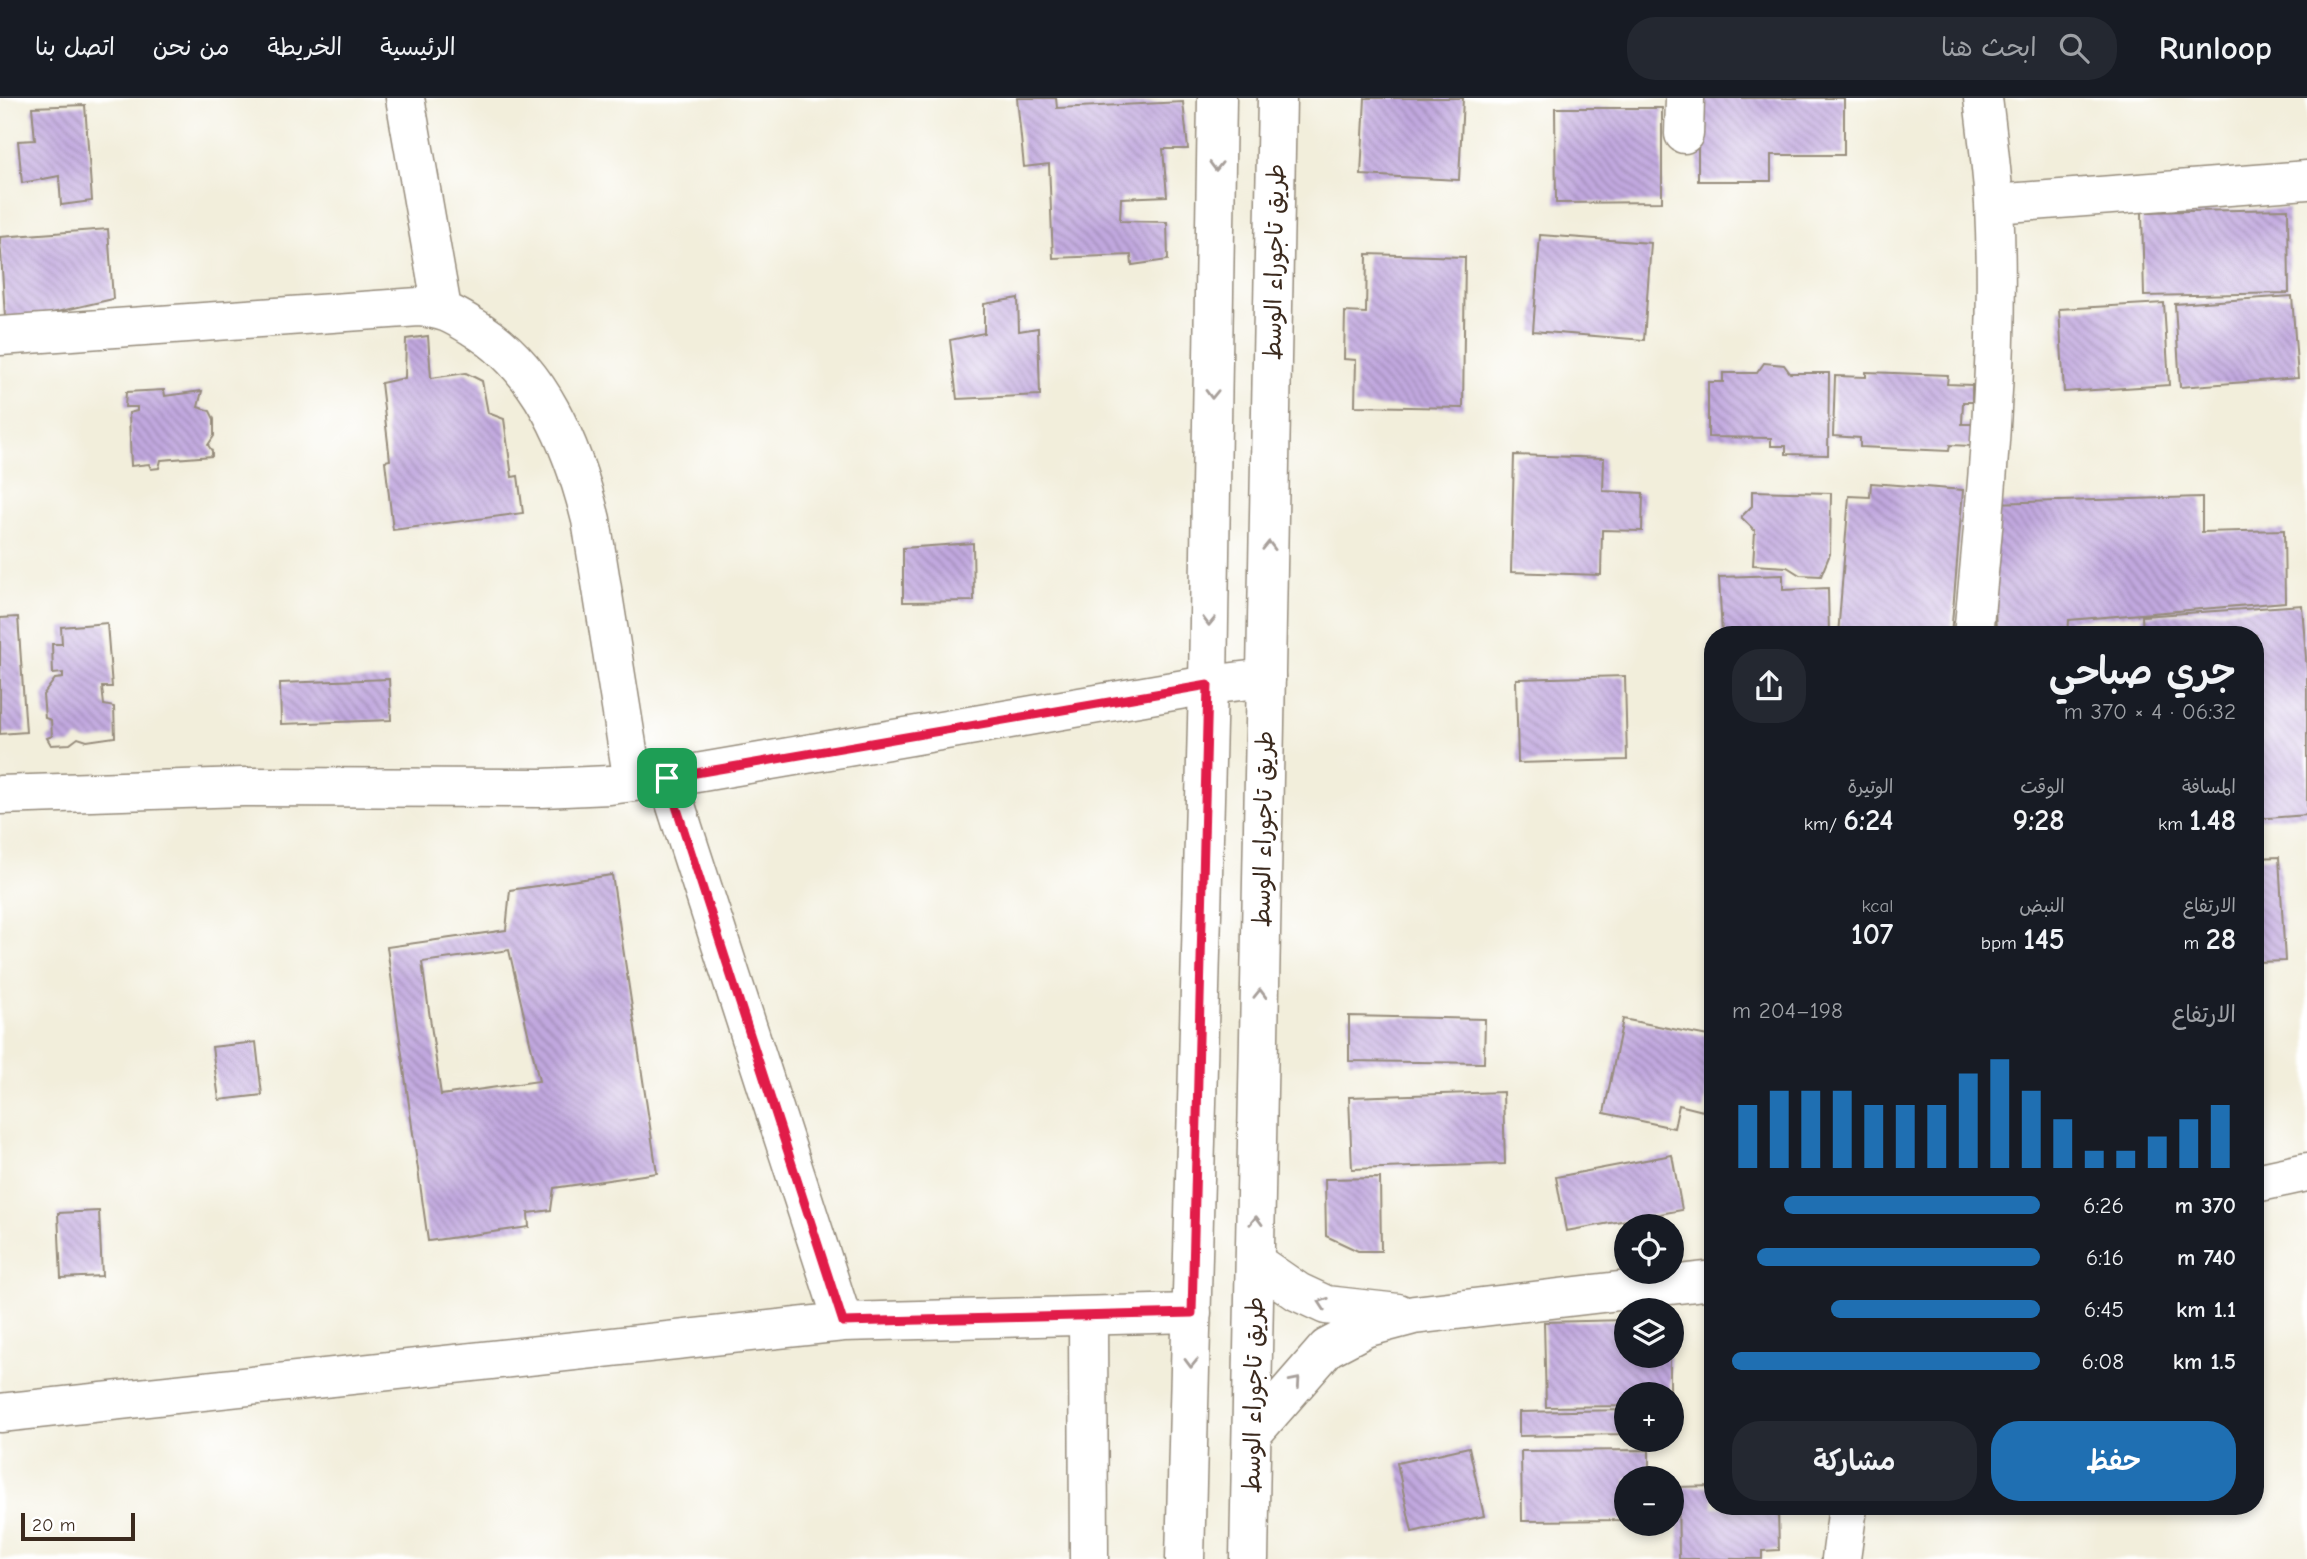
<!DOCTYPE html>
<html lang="ar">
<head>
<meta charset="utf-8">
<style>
  :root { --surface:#171b24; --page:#242831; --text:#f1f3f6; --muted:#9ea1a6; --line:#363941; --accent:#1f6fb2 }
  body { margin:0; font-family:"Comic Neue","Playpen Sans Arabic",sans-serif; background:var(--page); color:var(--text); direction:rtl; height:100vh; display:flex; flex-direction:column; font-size:26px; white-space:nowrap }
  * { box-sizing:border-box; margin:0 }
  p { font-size:23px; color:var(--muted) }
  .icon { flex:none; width:38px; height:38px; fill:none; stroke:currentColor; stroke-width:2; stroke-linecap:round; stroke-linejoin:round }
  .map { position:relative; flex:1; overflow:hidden; direction:ltr }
  .drawer { position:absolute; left:1704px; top:528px; width:560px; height:889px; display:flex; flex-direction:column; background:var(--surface); border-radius:28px; box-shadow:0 4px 10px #0003; direction:rtl }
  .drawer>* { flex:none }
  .fabs { position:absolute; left:1614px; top:1116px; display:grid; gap:14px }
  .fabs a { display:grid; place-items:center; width:70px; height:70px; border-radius:50%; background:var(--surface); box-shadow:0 4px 10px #0003; font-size:35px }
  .scale { position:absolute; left:21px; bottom:18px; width:114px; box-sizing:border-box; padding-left:7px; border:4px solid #3b2a1e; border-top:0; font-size:19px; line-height:24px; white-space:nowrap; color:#3b2a1e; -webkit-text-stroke:5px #fff; paint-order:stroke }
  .pin { position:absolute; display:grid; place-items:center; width:60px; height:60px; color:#fff; margin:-30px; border-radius:14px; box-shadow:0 4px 10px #0006 }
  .round { display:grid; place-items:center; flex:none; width:74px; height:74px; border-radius:28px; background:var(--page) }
  .headline { display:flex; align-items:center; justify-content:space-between; height:119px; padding:0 28px }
  h1 { font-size:38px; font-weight:600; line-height:52px }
  .figures { display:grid; grid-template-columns:repeat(3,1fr); gap:10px; height:119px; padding:7px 28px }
  .figures div { display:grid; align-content:center }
  .figures b { font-size:30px; font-weight:600 }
  .figures small { font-size:19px; font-weight:400 }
  .figures p { font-size:19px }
  .chart { height:196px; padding:14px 28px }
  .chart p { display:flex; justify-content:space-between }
  .chart svg { width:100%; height:126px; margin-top:7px; stroke:var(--accent); stroke-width:6 }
  .primary-button { display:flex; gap:14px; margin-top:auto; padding:14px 28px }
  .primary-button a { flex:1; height:80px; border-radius:28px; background:var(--accent); color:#fff; font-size:28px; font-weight:600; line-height:80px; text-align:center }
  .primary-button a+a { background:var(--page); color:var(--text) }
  ul { padding:0 28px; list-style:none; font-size:23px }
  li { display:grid; grid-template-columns:112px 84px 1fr; align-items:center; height:52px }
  li i { height:18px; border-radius:9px; background:var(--accent) }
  header { display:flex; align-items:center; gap:42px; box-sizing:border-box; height:98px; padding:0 35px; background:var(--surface); border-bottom:2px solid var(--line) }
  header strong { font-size:33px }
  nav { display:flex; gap:38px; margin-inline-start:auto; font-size:24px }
  .search { width:490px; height:63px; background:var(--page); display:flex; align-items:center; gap:18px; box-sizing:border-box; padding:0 24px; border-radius:28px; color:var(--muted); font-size:26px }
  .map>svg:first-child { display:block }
  .building { fill:url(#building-back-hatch); fill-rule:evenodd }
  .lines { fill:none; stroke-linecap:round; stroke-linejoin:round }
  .minor-casing { stroke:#968c7c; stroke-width:41 }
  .major-casing { stroke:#968c7c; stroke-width:41 }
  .minor { stroke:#fff; stroke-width:38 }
  .major { stroke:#fff; stroke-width:38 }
  .oneway { stroke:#a79f9a }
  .route-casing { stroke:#fff; stroke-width:14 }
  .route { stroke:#e11d48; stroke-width:9 }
  .labels { text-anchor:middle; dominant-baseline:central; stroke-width:7; stroke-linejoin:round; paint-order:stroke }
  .street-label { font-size:24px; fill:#3b2a1e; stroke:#fff }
</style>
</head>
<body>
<header>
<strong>Runloop</strong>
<div class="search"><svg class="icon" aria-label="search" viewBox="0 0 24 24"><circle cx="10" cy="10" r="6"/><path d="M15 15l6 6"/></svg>ابحث هنا</div>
<nav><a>الرئيسية</a><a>الخريطة</a><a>من نحن</a><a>اتصل بنا</a></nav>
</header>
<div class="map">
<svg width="2307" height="1461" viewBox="0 0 2307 1461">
  <defs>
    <pattern id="building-back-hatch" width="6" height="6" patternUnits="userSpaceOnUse" patternTransform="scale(1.75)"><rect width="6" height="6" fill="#c1a8df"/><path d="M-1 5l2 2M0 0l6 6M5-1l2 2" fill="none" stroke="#9e89b4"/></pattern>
  </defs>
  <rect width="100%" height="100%" fill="#fff"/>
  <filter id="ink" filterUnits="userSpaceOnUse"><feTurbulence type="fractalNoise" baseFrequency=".0143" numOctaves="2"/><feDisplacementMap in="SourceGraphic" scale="14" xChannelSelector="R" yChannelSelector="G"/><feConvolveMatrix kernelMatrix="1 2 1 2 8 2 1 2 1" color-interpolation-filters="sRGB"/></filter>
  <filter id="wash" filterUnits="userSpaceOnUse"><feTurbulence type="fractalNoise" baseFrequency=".00686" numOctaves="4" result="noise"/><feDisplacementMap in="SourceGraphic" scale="28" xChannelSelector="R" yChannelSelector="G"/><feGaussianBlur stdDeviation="1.57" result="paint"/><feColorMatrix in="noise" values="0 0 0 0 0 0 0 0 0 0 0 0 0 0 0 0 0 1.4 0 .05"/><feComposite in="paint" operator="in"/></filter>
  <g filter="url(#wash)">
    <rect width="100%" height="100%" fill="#f2eedb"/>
    <g id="blocks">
      <path class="building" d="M1017 0H1056L1057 10 1183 4 1188 51H1163L1167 98 1121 100 1120 123 1167 124 1168 162 1132 167 1131 157 1053 160 1049 66 1024 69Z
        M1365 0H1463L1459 82 1361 77Z
        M1698 0H1844V57H1771V83H1698Z
        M85 7 92 103 61 107 59 78 22 85 18 43 35 42 32 9Z
        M1555 10H1662V104L1556 105Z
        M2288 111 2289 195 2144 198 2142 114Z
        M108 131 113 201 48 216 5 219 0 139Z
        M1540 137 1651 145 1644 242 1533 233Z
        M1367 156 1465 159 1463 310 1355 308 1356 262 1344 261 1345 214 1366 215Z
        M2292 198 2298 280 2180 289 2175 206Z
        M1018 200 1019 233 1038 230 1040 297 957 301 950 242 984 235V206Z
        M2164 205 2169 287 2064 294 2059 211Z
        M428 238 431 280 466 275 482 283 488 315 504 321 512 379 518 378 523 415 393 432 385 363 390 362 381 285 405 280 406 241Z
        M1764 265 1784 267 1790 275H1829L1828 357 1786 356V348H1771V340L1708 339V284H1723V275H1757Z
        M1866 274 1948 277 1947 286 1972 287V304H1963L1962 326H1972V348L1950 347 1949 353 1860 349V340L1833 338 1835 278 1866 279Z
        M164 292 165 298 202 293 198 309 210 313 214 321V338L208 347 212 353V358L161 362 159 370 151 371 149 366 131 368 129 315 137 313V309H125L126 294Z
        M1514 357 1604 360 1603 393 1643 395 1642 433 1602 432 1601 477 1511 474Z
        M1871 385 1963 392 1951 537H1838L1849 398 1870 399Z
        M1752 393 1831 395 1830 456 1821 478 1800 477 1787 469 1753 467 1755 433 1741 419 1752 408Z
        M2202 399V434L2284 432 2285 504 2069 522 2068 537H1996L1992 405Z
        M973 445 974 503 903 504V450Z
        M1783 477V492L1828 490 1829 537H1722L1719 479Z
        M2302 507 2307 573V717L2256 721V537H2143L2142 518Z
        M18 519 26 634 0 636V520Z
        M107 525 112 589H102L104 607 114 609 115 639 87 643 78 640 70 646 51 647 47 640 52 638 51 622 45 620 43 597 55 581 63 580V575L53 576 52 546H62L61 529Z
        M1625 578 1627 662 1518 665 1516 581Z
        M389 581 391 622 281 626 280 585Z
        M2279 759 2285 863 2256 864V760Z
        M612 777 657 1075 554 1090 551 1112 528 1115 529 1129 428 1143 387 849 506 832 510 792ZM509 852 539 983 441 997 422 864Z
        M1349 918 1485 921 1484 965 1349 963Z
        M1623 921 1713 939V988L1708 987 1703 1013 1679 1007 1674 1030 1604 1015Z
        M256 944 262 997 219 1002 212 949Z
        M1503 994 1505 1066 1352 1071 1349 999Z
        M1672 1057 1682 1112 1566 1133 1556 1079Z
        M1380 1080 1381 1153H1358L1326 1138 1325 1081Z
        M99 1113 102 1178 61 1180 58 1115Z
        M1626 1222V1258H1670V1297H1626V1308L1546 1309 1544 1224Z
        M1626 1312V1336L1519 1338V1314Z
        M1469 1349 1484 1418 1412 1434 1397 1365Z
        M1649 1352V1381H1626V1422L1522 1423 1521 1353Z
        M1713 1388V1409H1765V1413L1778 1412 1779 1452 1762 1453V1461H1679L1678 1389Z"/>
    </g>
  </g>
  <g filter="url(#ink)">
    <use href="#blocks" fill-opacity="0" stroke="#968c7c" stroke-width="2"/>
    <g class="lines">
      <defs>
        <path id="minor" d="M405 0 442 211
          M1684 36 1685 0
          M1994 106 2307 82
          M0 238 419 209C444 211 452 216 473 229 541 269 573 349 591 422L633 684
          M1973 537C1987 394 2001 250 1994 106 1992 71 1987 35 1983 0
          M667 680 843 1224 1192 1215
          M0 697 243 689 542 690 610 687 667 680 1208 587 1266 580
          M2256 1085 2307 1074
          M1256 1165 1298 1194 1326 1207 1398 1215
          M1088 1218 1089 1461
          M0 1315 843 1224
          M1252 1336 1327 1250 1365 1230 1414 1217 1713 1182
          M1841 1461 1848 1409"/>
        <path id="major" d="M1185 1461 1208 587 1217 0
          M1249 1461 1277 0"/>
      </defs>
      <use href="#minor" class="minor-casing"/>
      <use href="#major" class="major-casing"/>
      <use href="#minor" class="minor"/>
      <use href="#major" class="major"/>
    </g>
    <defs><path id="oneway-chevron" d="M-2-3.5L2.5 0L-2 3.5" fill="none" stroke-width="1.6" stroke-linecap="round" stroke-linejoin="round" transform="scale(1.75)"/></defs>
    <g class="oneway">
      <use href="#oneway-chevron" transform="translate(1216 68) rotate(91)"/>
      <use href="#oneway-chevron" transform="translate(1212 296) rotate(91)"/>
      <use href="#oneway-chevron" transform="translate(1269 448) rotate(-89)"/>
      <use href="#oneway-chevron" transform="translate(1209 523) rotate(91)"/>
      <use href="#oneway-chevron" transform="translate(1260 896) rotate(-89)"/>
      <use href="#oneway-chevron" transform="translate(1256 1123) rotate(-89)"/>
      <use href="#oneway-chevron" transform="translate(1323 1205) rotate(-161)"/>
      <use href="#oneway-chevron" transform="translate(1191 1265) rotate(91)"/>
      <use href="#oneway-chevron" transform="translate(1296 1284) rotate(-49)"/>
    </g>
  </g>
  <g class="lines" filter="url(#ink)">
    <defs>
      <path id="route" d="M1208 587 1192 1215 843 1224 667 680Z"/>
    </defs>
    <use href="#route" class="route-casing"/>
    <use href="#route" class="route"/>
  </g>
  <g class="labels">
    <g class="street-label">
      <text transform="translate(1274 164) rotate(-89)">طريق تاجوراء الوسط</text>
      <text transform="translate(1263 731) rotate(-89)">طريق تاجوراء الوسط</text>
      <text transform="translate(1253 1297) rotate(-89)">طريق تاجوراء الوسط</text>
    </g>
  </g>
</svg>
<div class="fabs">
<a><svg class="icon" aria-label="locate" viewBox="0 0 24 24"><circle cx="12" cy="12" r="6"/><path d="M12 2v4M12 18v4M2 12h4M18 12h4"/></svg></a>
<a><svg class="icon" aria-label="layers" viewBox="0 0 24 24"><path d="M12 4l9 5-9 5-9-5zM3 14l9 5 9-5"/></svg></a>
<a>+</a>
<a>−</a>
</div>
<div class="scale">20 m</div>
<div class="pin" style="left:667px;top:680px;background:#1e9e55"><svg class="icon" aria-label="arrive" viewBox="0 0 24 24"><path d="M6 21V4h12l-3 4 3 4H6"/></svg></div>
<section class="drawer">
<div class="headline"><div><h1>جري صباحي</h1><p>06:32 · 4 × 370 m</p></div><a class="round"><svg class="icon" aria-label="share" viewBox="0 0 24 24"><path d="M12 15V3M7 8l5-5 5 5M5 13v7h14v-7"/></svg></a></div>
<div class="figures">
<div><p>المسافة</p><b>1.48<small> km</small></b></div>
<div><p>الوقت</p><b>9:28</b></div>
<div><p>الوتيرة</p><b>6:24<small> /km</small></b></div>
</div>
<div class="figures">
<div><p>الارتفاع</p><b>28<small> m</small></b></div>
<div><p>النبض</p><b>145<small> bpm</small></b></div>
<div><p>kcal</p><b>107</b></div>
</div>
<div class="chart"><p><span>الارتفاع</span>198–204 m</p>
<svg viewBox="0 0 160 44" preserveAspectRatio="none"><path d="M5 44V22M15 44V17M25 44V17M35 44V17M45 44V22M55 44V22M65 44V22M75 44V11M85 44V6M95 44V17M105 44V27M115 44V38M125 44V38M135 44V33M145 44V27M155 44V22"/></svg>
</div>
<ul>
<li><b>370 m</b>6:26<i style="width:83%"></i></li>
<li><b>740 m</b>6:16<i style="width:92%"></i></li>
<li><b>1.1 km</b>6:45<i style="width:68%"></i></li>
<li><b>1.5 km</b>6:08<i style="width:100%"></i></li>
</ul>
<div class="primary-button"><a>حفظ</a><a>مشاركة</a></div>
</section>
</div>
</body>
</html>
